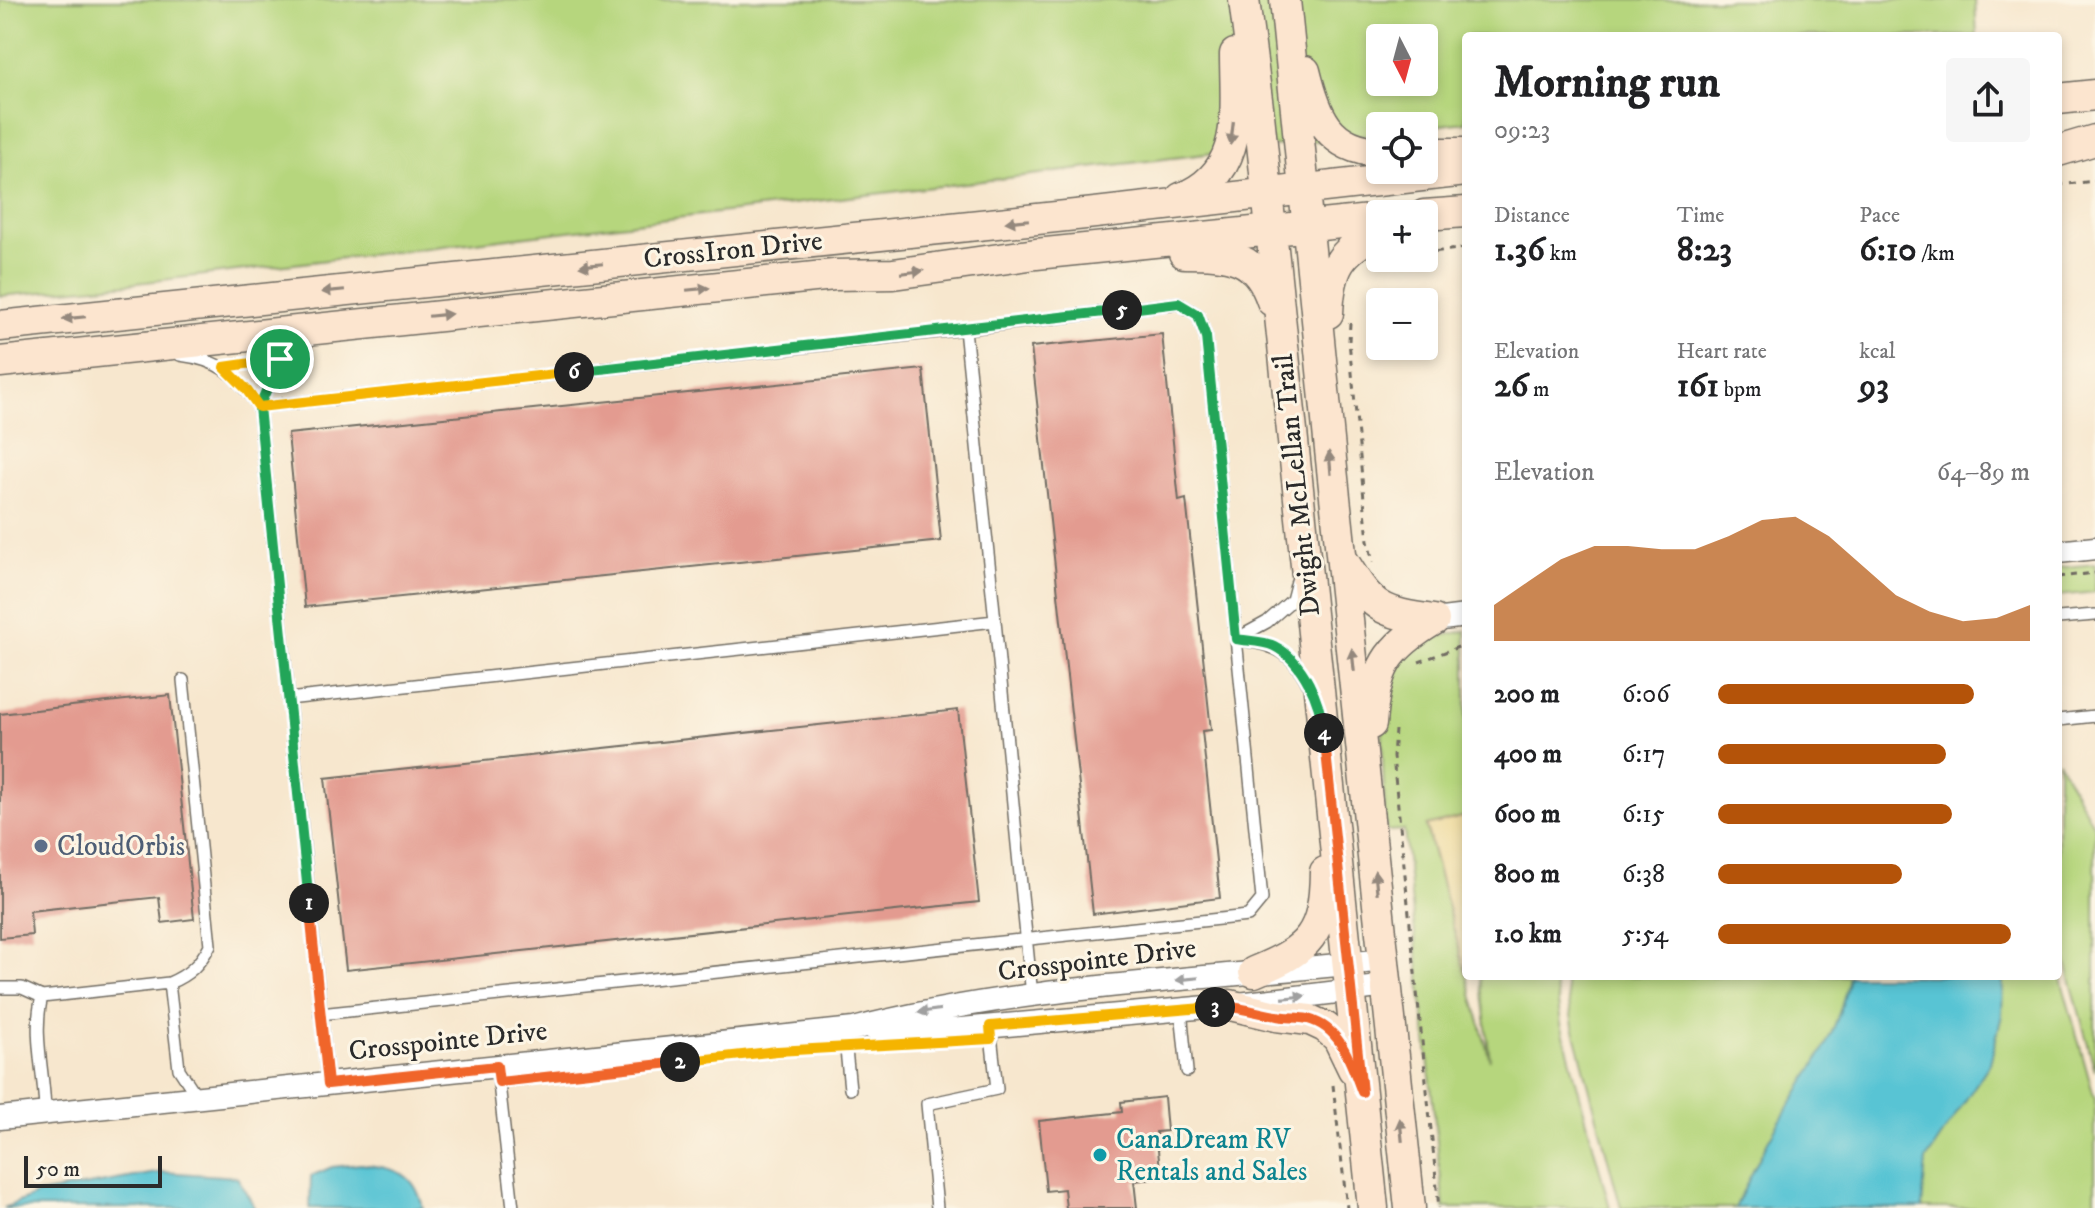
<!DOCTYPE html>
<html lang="en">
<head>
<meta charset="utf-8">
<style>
  :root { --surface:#fff; --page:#f6f6f6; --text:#202124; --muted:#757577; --accent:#b45309 }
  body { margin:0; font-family:"IM FELL DW Pica",serif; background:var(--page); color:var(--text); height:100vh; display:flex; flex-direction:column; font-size:30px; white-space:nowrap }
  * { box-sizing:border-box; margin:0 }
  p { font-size:26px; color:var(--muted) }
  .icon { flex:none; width:44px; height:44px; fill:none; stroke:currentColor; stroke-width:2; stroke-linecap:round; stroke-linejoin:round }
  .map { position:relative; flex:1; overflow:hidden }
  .details { position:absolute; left:1462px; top:32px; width:600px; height:948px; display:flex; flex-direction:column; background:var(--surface); border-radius:8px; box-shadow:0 4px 12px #0003 }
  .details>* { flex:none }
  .needle { width:52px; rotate:174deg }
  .buttons { position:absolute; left:1366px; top:24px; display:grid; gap:16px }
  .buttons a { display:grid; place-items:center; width:72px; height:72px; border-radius:8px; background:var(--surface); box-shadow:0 4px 12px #0003; font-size:40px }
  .scale { position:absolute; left:24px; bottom:20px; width:138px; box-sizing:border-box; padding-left:8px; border:4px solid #2b2b2b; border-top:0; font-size:22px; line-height:28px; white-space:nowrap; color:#2b2b2b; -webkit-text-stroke:6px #fcf5e5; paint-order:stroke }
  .pin { position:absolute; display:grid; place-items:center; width:68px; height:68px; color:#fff; margin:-34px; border:4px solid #fff; border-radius:50%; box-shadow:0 2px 8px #0007 }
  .km { position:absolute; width:40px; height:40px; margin:-20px; border-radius:50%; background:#222; color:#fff; font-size:22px; line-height:40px; text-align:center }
  .round { display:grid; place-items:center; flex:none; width:84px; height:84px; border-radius:8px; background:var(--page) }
  .overview { display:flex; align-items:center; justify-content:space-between; height:136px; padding:0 32px }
  h1 { font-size:44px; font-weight:700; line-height:60px }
  .metrics { display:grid; grid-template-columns:repeat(3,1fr); gap:12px; height:136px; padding:8px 32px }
  .metrics div { display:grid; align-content:center }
  .metrics b { font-size:34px; font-weight:700 }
  .metrics small { font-size:22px; font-weight:400 }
  .metrics p { font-size:22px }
  .chart { height:224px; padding:16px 32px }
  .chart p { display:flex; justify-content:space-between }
  .chart svg { width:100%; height:144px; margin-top:8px; fill:var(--accent); opacity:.7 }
  ul { padding:0 32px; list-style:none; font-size:26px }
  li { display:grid; grid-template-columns:128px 96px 1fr; align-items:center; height:60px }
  li i { height:20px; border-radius:10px; background:var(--accent) }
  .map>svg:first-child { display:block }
  .green { fill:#b6d67d; stroke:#708054; stroke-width:2; fill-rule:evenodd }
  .sand { fill:#eeda9e; stroke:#8c8264; stroke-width:2 }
  .water { fill:#59c4d4; stroke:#427880; stroke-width:2 }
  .building { fill:#e39b90 }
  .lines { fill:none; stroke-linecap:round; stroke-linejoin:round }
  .service-casing { stroke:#726d64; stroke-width:14 }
  .minor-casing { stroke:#726d64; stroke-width:25 }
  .secondary-casing { stroke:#726d64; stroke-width:33 }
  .path { stroke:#726d64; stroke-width:3; stroke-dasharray:6 6; stroke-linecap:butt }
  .service { stroke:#fff; stroke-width:11 }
  .minor { stroke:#fff; stroke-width:22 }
  .secondary { stroke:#fce5cf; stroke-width:30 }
  .oneway { fill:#94887d }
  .oneway2 { fill:#a0a0a0 }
  .split-1-casing { stroke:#fff; stroke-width:16 }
  .split-2-casing { stroke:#fff; stroke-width:16 }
  .split-3-casing { stroke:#fff; stroke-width:16 }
  .split-4-casing { stroke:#fff; stroke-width:16 }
  .split-5-casing { stroke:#fff; stroke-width:16 }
  .split-6-casing { stroke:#fff; stroke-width:16 }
  .split-7-casing { stroke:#fff; stroke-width:16 }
  .split-1 { stroke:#22a559; stroke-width:10 }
  .split-2 { stroke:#f0652b; stroke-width:10 }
  .split-3 { stroke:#f5b400; stroke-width:10 }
  .split-4 { stroke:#f0652b; stroke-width:10 }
  .split-5 { stroke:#22a559; stroke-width:10 }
  .split-6 { stroke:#22a559; stroke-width:10 }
  .split-7 { stroke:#f5b400; stroke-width:10 }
  .service-dot { fill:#5c6f8a; stroke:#fcf5e5; stroke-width:3 }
  .culture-dot { fill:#0f9aa8; stroke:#fcf5e5; stroke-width:3 }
  .labels { text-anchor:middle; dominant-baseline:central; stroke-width:6; stroke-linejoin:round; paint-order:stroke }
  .street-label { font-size:28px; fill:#2b2b2b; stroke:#fcf5e5 }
  .service-label { font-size:28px; fill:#4e5e75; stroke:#fcf5e5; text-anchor:start }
  .culture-label { font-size:28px; fill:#0d838f; stroke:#fcf5e5; text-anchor:start }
</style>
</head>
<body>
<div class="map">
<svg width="2095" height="1208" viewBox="0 0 2095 1208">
  <rect width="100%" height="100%" fill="#fcf5e5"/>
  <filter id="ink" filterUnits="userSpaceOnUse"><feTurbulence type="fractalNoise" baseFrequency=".0125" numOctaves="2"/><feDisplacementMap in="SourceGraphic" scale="16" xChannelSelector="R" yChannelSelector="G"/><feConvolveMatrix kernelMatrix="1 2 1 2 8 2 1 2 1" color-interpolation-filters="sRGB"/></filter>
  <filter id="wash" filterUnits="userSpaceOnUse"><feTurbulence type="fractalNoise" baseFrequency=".006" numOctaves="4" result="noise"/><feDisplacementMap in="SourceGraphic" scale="32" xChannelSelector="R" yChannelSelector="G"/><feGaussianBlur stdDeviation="1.8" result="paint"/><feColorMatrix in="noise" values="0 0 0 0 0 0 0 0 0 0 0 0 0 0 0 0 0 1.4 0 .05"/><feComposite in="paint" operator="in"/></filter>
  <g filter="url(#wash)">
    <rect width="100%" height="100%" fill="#f7e7ce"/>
    <path class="green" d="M0 0H1975L1977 36H1466V122L1424 127 1380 126V133L129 284 0 296ZM1380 38H1424V82H1380Z
      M2095 564V592L2058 596V568Z
      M1466 631V816L1426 827 1490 1060 1480 976H1554L1561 1024 1610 1208H1444L1404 830 1386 831C1385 797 1375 689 1395 665 1413 643 1439 635 1466 631Z
      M2058 761 2095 828V1071L2058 933Z
      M2058 968 2095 1100V1208H1621L1573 1026 1564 976H2058Z"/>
    <path class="sand" d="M1466 816V974L1426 826Z"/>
    <path class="water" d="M1849 976H2003L2002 1015 1990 1063 1926 1160 1922 1208H1735C1747 1184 1758 1159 1771 1136 1804 1080 1837 1042 1849 976Z
      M361 1164C394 1169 415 1170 423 1208H310L311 1176 332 1167Z
      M162 1172 237 1177 255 1208H4L38 1194Z"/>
    <g id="blocks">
      <path class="building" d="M1162 334 1179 501 1186 499 1211 730 1202 731 1220 898 1093 914 1031 347Z
        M923 369 941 541 305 607 288 434Z
        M170 695 194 919 162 923 159 897 30 911 32 935 0 938V714Z
        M958 710 979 902 346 970 325 778Z
        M1164 1097 1167 1131 1156 1132 1161 1178 1134 1181 1137 1208H1066L1064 1189 1046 1191 1039 1121 1122 1112 1121 1102Z"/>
    </g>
  </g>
  <g filter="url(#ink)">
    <use href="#blocks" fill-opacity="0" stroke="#726d64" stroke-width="2"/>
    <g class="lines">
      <defs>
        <path id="service" d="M309 341 280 359 259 407 328 1084
          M180 355C221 360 236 375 259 407
          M259 407 965 329
          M2058 618 2095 615
          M1236 639C1272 645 1291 649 1308 684
          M1236 639 1267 622 1292 600 1297 581
          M288 699 995 621 1032 996
          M2058 720 2095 716
          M169 983C189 975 200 964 210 945L183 680
          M0 988H22L42 997
          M1181 1010 1187 1071
          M320 1014 1248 916 1262 899 1206 337 1198 315 1178 303 965 329 995 621
          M844 1030 850 1089
          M497 1066 513 1208
          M45 1114C45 1075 32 1034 42 997L169 983 179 1069 198 1098
          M937 1208 927 1104 997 1089 990 1026"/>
        <path id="minor" d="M2058 552 2095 548
          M1434 620 1466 616
          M875 1030 917 1033 1230 1005 1387 986
          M0 1118 854 1029C1024 984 1209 980 1384 960"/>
        <path id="secondary" d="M1244 0 1259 115 1373 1208
          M1285 0C1324 403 1367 805 1410 1208
          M1305 71C1316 116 1328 149 1380 152
          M2058 99 2095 95
          M2058 151 2095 140
          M1424 153H1466
          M1181 198C1246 173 1235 111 1235 54
          M1424 215 1466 212
          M1184 253C1229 253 1257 255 1272 301
          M1328 313C1330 269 1339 250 1380 232
          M0 326 1095 213 1466 171
          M0 362 834 275 893 274 1036 254 1380 219
          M1344 562C1372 608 1381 613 1434 620
          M1371 724C1375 668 1386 649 1434 620
          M1254 972C1310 949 1324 934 1325 872
          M1230 1005 1276 1016 1310 1020 1325 1027 1338 1038 1353 1069"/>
      </defs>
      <use href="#service" class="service-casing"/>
      <use href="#minor" class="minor-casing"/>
      <use href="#secondary" class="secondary-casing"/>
      <path class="path" d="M2058 185 2095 181
        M1424 253 1466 248
        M1350 323 1349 341 1368 541 1373 562
        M240 364 261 361
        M2058 577 2095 573
        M1419 662 1466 644
        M1395 730 1393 757 1439 1208
        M1333 1085 1347 1208"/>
      <use href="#service" class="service"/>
      <use href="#minor" class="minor"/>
      <use href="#secondary" class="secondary"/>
    </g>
    <defs><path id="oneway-solid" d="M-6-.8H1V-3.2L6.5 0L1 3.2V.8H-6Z" transform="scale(2)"/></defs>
    <g class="oneway">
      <use href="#oneway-solid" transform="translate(1232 133) rotate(97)"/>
      <use href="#oneway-solid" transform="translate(1017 221) rotate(174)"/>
      <use href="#oneway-solid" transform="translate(591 265) rotate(174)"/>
      <use href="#oneway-solid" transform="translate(912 272) rotate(-7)"/>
      <use href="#oneway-solid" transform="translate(698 289) rotate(-6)"/>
      <use href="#oneway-solid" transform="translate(333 291) rotate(174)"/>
      <use href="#oneway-solid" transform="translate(440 315) rotate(-6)"/>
      <use href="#oneway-solid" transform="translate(74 318) rotate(174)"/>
      <use href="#oneway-solid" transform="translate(1330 463) rotate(-95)"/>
      <use href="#oneway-solid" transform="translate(1353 660) rotate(-96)"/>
      <use href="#oneway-solid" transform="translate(1376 882) rotate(-96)"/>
      <use href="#oneway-solid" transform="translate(1401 1130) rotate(-96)"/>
    </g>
    <g class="oneway2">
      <use href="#oneway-solid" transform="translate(1187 979) rotate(174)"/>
      <use href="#oneway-solid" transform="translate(1294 997) rotate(-7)"/>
      <use href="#oneway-solid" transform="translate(929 1011) rotate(172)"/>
    </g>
  </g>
  <g class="lines" filter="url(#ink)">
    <defs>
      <path id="split-1" d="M280 359 259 407 309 903"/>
      <path id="split-2" d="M309 903 328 1084 497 1066 499 1082 680 1062"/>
      <path id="split-3" d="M680 1062 777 1051 991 1039 990 1026 1215 1007"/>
      <path id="split-4" d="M1215 1007C1237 1005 1255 1013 1277 1016 1287 1018 1298 1017 1308 1019 1342 1028 1351 1064 1362 1092L1324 733"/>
      <path id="split-5" d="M1122 310 1178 303 1198 315 1206 337 1236 639C1247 641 1264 641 1274 646 1304 661 1320 702 1324 733"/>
      <path id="split-6" d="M574 372 1122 310"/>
      <path id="split-7" d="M280 359 224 367 246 389 259 407 574 372"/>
    </defs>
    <use href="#split-1" class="split-1-casing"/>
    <use href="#split-2" class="split-2-casing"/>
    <use href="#split-3" class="split-3-casing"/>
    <use href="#split-4" class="split-4-casing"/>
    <use href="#split-5" class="split-5-casing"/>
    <use href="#split-6" class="split-6-casing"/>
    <use href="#split-7" class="split-7-casing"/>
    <use href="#split-1" class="split-1"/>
    <use href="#split-2" class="split-2"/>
    <use href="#split-3" class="split-3"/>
    <use href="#split-4" class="split-4"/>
    <use href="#split-5" class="split-5"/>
    <use href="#split-6" class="split-6"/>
    <use href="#split-7" class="split-7"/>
  </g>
  <circle class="service-dot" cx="41" cy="846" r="8"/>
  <circle class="culture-dot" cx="1100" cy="1155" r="8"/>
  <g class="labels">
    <g class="street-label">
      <text transform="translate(733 250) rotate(-6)">CrossIron Drive</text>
      <text transform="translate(1297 485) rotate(-96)">Dwight McLellan Trail</text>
      <text transform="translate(1097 960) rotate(-7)">Crosspointe Drive</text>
      <text transform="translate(448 1041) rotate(-6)">Crosspointe Drive</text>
    </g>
    <g class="service-label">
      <text x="57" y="846">CloudOrbis</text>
    </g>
    <g class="culture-label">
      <text x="1116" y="1139">CanaDream RV<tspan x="1116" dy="32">Rentals and Sales</tspan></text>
    </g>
  </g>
</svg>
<div class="buttons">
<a><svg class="needle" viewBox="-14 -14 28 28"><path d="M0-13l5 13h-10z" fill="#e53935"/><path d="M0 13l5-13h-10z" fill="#757577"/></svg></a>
<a><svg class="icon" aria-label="locate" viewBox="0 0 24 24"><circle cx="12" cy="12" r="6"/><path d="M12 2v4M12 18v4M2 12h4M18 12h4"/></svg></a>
<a>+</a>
<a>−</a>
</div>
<div class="scale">50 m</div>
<div class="pin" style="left:280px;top:359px;background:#1e9e55"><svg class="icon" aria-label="arrive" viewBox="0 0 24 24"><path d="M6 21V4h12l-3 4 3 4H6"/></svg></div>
<b class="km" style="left:309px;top:903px">1</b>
<b class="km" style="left:680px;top:1062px">2</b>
<b class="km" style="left:1215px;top:1007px">3</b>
<b class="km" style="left:1324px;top:733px">4</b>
<b class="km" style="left:1122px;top:310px">5</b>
<b class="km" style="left:574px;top:372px">6</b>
<section class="details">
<div class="overview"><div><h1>Morning run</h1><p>09:23</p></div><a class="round"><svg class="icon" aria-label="share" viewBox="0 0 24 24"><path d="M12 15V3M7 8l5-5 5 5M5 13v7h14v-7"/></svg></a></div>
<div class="metrics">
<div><p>Distance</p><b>1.36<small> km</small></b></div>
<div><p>Time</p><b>8:23</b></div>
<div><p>Pace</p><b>6:10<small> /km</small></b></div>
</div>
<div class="metrics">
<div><p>Elevation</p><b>26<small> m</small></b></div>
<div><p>Heart rate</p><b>161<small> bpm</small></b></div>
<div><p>kcal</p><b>93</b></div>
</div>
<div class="chart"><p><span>Elevation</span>64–89 m</p>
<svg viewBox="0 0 160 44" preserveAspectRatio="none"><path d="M0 44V33L10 26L20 19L30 15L40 15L50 16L60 16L70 12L80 7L90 6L100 12L110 21L120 30L130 35L140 38L150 37L160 33V44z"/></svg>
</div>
<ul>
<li><b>200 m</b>6:06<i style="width:82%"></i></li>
<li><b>400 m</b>6:17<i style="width:73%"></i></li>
<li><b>600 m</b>6:15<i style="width:75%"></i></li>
<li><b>800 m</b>6:38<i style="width:59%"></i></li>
<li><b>1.0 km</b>5:54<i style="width:94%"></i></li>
</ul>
</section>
</div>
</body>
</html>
